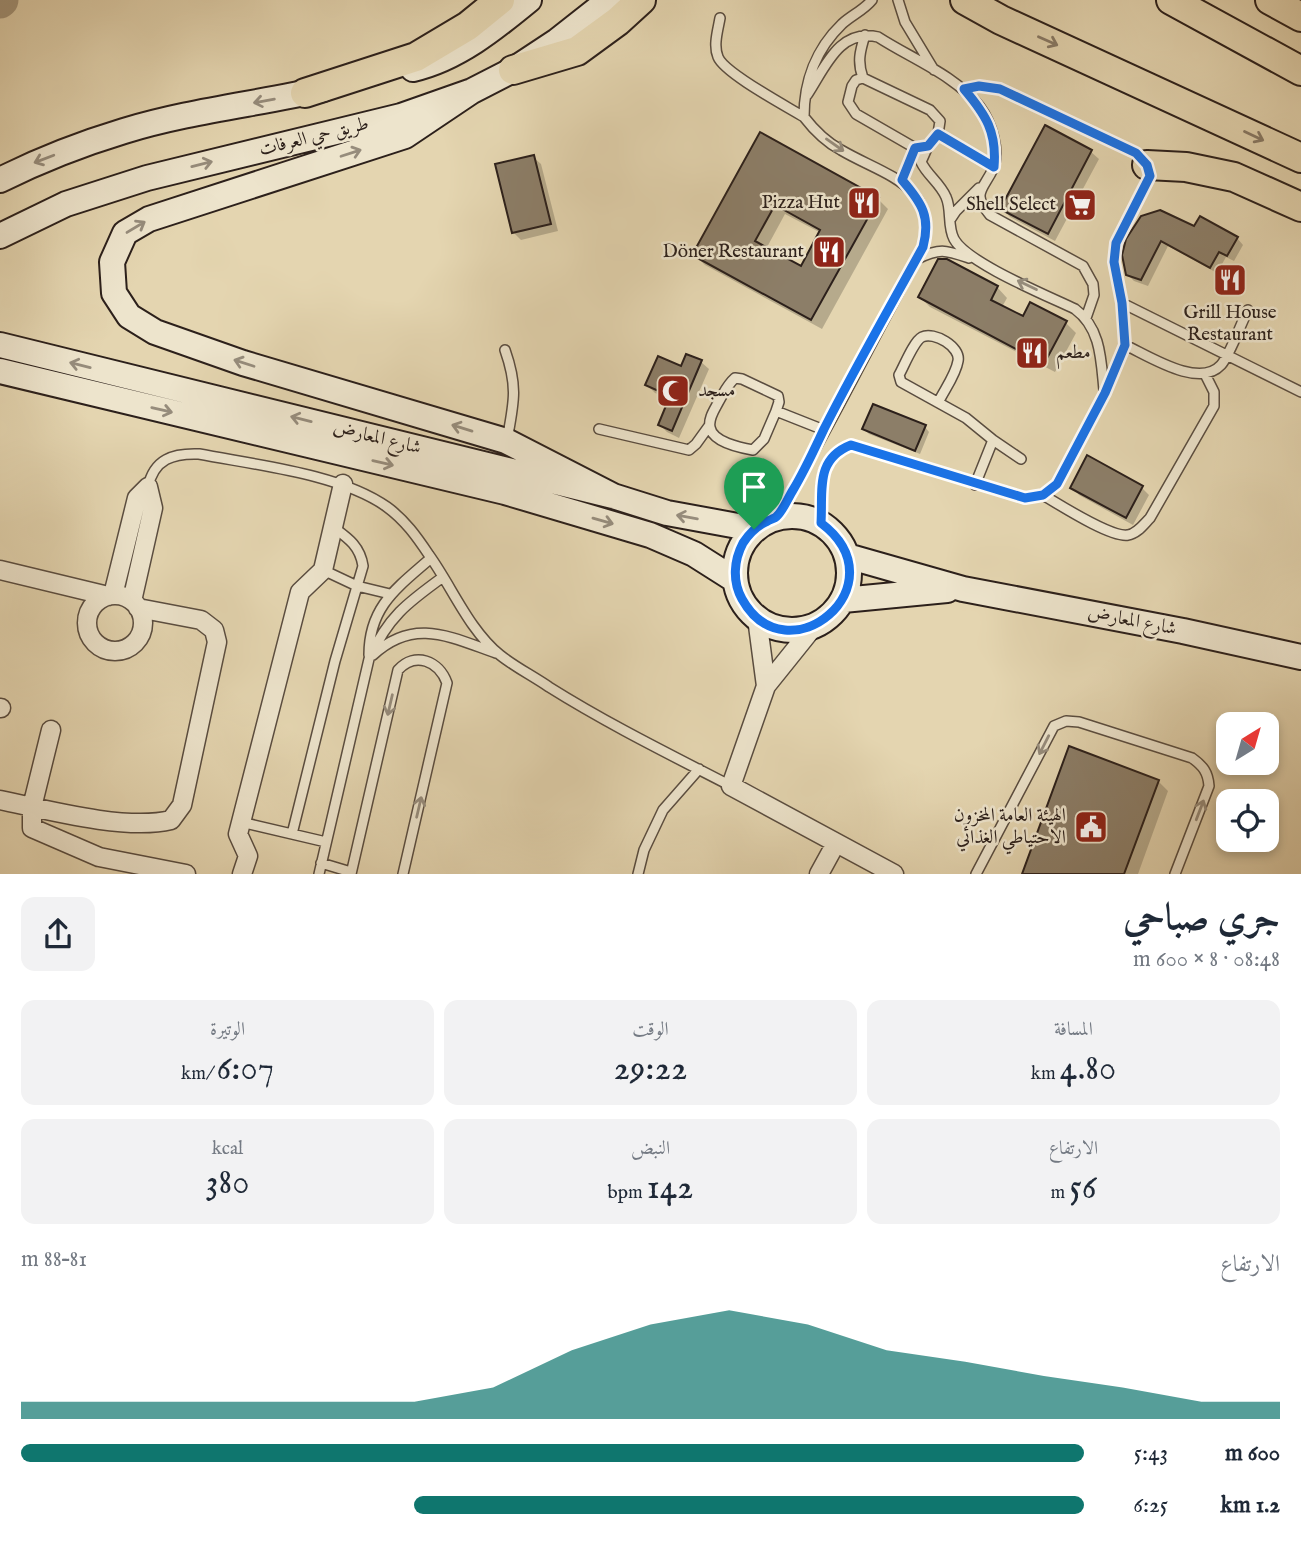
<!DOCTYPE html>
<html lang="ar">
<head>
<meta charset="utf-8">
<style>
  :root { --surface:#fff; --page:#f2f2f3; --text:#1f2937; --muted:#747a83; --accent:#0f766e }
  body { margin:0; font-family:"IM FELL English",Amiri,serif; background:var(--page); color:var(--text); direction:rtl; height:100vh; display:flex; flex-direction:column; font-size:26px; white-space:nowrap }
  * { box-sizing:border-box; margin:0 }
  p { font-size:23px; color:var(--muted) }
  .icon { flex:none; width:38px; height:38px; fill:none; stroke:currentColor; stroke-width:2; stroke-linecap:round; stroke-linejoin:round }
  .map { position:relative; height:874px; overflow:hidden; direction:ltr }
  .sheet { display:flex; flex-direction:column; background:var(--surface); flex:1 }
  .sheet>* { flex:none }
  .needle { width:46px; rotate:37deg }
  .controls { position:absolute; left:1216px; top:712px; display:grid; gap:14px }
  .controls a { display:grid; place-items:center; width:63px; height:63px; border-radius:14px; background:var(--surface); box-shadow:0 4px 10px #0003; font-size:35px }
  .pin { position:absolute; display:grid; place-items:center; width:60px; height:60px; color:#fff; margin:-72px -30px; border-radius:50% 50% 50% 0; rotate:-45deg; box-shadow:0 0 7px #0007 }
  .pin .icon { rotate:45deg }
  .round { display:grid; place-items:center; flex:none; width:74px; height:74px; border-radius:14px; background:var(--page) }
  .overview { display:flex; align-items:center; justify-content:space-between; height:119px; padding:0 21px }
  h1 { font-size:38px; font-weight:600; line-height:52px }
  .metrics { display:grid; grid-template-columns:repeat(3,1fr); gap:10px; height:119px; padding:7px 21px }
  .metrics div { display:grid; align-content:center; border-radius:14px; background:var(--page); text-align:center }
  .metrics b { font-size:35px; font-weight:600 }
  .metrics small { font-size:19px; font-weight:400 }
  .metrics p { font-size:19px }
  .chart { height:196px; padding:14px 21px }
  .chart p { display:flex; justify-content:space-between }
  .chart svg { width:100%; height:126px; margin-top:7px; fill:var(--accent); opacity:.7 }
  ul { padding:0 21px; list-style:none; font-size:23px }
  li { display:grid; grid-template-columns:112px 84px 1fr; align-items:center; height:52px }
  li i { height:18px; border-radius:9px; background:var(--accent) }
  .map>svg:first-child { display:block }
  .shadow { fill:#0003; fill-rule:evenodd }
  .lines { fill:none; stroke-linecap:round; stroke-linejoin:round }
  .river { stroke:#a5977d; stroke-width:35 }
  .building { fill:#8c7e68; stroke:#2c201b; stroke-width:2; fill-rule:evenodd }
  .service-casing { stroke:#5a4d40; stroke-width:12 }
  .minor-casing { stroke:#5a4d40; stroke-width:21 }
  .secondary-casing { stroke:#2c201b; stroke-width:28 }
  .trunk-casing { stroke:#2c201b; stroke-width:32 }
  .service { stroke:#ede4cc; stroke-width:9 }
  .minor { stroke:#ede4cc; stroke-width:18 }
  .secondary { stroke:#ede4cc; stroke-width:24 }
  .trunk { stroke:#e4d5b0; stroke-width:28 }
  .oneway { stroke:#887a66 }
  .oneway2 { stroke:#968c7c }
  .route-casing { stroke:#fff; stroke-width:14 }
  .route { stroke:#1a73e8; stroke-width:9 }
  .labels { text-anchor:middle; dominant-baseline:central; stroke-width:5; stroke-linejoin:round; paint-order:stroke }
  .street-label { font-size:19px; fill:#2c201b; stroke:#ede4cc }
  .poi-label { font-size:19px; fill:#2c201b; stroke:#ede4cc; text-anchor:end }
</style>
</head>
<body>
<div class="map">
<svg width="1301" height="874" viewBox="0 0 1301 874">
  <rect width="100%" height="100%" fill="#e4d5b0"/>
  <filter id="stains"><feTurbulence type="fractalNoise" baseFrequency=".00286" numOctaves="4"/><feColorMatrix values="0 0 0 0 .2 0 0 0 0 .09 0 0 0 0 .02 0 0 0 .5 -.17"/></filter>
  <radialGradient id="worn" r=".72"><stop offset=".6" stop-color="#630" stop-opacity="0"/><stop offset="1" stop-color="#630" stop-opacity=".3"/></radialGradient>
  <path class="shadow" d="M761 135 878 199 888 209 822 329 705 265 695 255ZM785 214 821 233 802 268 766 249Z
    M1091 152 1099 159 1055 241 1010 217 1003 209Z
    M533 157 541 164 558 231 521 240 514 233Z
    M1195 228 1237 238 1243 245 1234 261 1226 257 1217 273 1168 246 1148 286 1134 281 1127 274 1124 255Z
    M947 261 997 287 1007 298 1002 307 1024 319 1066 323 1076 333 1055 372 930 307 920 297Z
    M701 362 709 369 679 438 667 432 660 425 671 399 655 393 647 385Z
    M925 427 929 432 920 454 869 434 864 429Z
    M1072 487 1142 488 1149 495 1133 525 1079 495Z
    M1158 781 1168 791 1138 874H1024Z"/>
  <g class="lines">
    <path class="river" d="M0 1 1 0"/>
  </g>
  <path class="building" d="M1045 125 1092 150 1048 234 1000 209Z
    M760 132 879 198 811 320 692 255ZM775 205 820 230 801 266 755 241Z
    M534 155 551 224 512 233 495 164Z
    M1160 210 1194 226 1200 216 1238 237 1227 256 1219 252 1210 268 1161 241 1141 280 1126 275 1122 255 1126 239 1141 216Z
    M938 259H947L998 286 991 300 1023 316 1030 302 1067 321 1044 364 918 297Z
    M686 354 702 360 672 431 658 425 670 396 645 385 658 356 681 366Z
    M873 404 926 425 915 451 862 429Z
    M1087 455 1143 486 1126 518 1070 488Z
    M1069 746 1159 780 1124 874H1022Z"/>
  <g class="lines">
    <defs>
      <path id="service" d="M898 0 905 22 934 70
        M720 18C718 30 713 45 718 57 724 73 786 106 804 117
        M865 35C860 51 857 62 863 78L930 110 940 121 938 134 928 146 915 148 902 180
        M863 78 856 80 852 86 848 102 856 114 915 148
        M807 95C825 68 839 28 878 37 912 59 955 75 980 107 991 122 1001 151 993 169 983 190 971 193 990 215L1083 266 1093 284 1094 295 1086 318
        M938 134 994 167
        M928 146 921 162C927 175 940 183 946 197 952 210 947 226 954 239 967 263 1048 296 1075 309 1101 328 1101 360 1104 390
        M950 220 956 211 979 188
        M917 259C940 248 945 250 969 258
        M1122 303 1301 392
        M1125 345C1149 356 1199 389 1221 365 1230 355 1241 323 1248 310
        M505 350C518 387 514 402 507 440
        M939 401C945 389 956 374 958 361 961 347 934 331 922 337 914 341 904 366 899 375L901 382 966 418 993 440 1021 459
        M776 411 764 439 753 450C741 448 712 442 710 427 708 418 715 409 719 401 724 393 727 385 735 378L742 379 778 396 779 402 776 411 824 430
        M599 429 689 450 696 444 709 426
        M975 485 993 440
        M148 487C154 459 173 453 199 454 256 465 341 474 387 507 405 520 417 537 429 555 452 587 469 630 500 655 515 667 533 676 549 687 608 724 669 754 731 786
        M1043 495C1060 505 1111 538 1128 535 1137 534 1144 524 1150 518L1214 406V392L1205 374
        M776 518C829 430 873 337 923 248 939 184 883 175 841 150 826 142 814 130 804 117 804 82 816 49 842 24 852 15 864 10 872 0
        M821 523C823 489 814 459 851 445L1025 498 1043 495 1057 484 1105 393 1125 345 1122 303 1114 262 1116 243 1150 175 1147 165 1136 153 1000 89 979 86 964 89
        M323 570 357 586 390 594
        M369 655C369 606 398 587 431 558
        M373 655C414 617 450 637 496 653
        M241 822 326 842
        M292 834 335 661 363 566C360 546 348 538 333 527
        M321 863 351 872
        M319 874 369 659C388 617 407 603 443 577
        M351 874 398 670C415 651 439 661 447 683L403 874
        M638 874 644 850 663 810 699 769
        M976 874 1054 726 1066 721 1079 722 1192 758C1203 766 1208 772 1209 786L1175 874"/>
      <path id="minor" d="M0 570 108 596
        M113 595 137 498 148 487
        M87 623a28 28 0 1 1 56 0a28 28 0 1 1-56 0Z
        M132 601 153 508 148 487
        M757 618 766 686
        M815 625 766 686 731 786 894 874
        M0 708H1
        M51 730 32 807V828L99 857 186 874
        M0 800C47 810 126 831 171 820L182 805 217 642 214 630 201 620 138 608
        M242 874 248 856 238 834 300 592 323 570 343 484
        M819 874 836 843"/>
      <path id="secondary" d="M413 69C457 59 495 28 529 0
        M472 91 405 136 149 219 125 233 112 262 114 293 129 316 155 332 243 363 506 441 613 496
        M0 180C40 160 81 144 124 131 189 111 257 104 323 89
        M0 236 66 204 147 178 401 116 472 91 513 70 557 41 609 0
        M0 345 613 496 667 513 754 529
        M0 371 505 492 650 535 694 554 735 580
        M735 573a57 57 0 1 1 114 0a57 57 0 1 1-114 0Z
        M847 556 963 589 1183 631 1301 657
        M843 600 947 590"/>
      <path id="trunk" d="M965 0 1001 20 1301 158
        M1171 0 1301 71
        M1270 0 1301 17
        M513 70 577 51 618 21 641 0
        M305 93 416 57 468 26 500 0
        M1147 165 1186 167 1234 177 1301 207"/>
    </defs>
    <use href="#service" class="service-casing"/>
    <use href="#minor" class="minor-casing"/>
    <use href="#secondary" class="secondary-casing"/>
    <use href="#trunk" class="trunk-casing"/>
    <use href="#service" class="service"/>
    <use href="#minor" class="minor"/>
    <use href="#secondary" class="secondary"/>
    <use href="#trunk" class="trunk"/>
  </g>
  <defs><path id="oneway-shaft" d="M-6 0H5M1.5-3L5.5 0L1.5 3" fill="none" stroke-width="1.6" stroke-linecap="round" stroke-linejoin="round" transform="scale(1.75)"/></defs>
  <g class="oneway">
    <use href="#oneway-shaft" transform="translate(1048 41) rotate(24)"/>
    <use href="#oneway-shaft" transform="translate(1254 136) rotate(25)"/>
  </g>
  <g class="oneway2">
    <use href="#oneway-shaft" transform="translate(264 101) rotate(170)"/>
    <use href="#oneway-shaft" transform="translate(835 145) rotate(35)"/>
    <use href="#oneway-shaft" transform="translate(351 153) rotate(-18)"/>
    <use href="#oneway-shaft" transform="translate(44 159) rotate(159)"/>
    <use href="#oneway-shaft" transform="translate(202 164) rotate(-14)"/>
    <use href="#oneway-shaft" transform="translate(136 227) rotate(-31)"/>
    <use href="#oneway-shaft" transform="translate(1027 285) rotate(-154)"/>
    <use href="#oneway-shaft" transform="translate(244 363) rotate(-162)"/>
    <use href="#oneway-shaft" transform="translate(80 365) rotate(-166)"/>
    <use href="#oneway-shaft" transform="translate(162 410) rotate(13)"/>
    <use href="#oneway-shaft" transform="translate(301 419) rotate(-166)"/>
    <use href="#oneway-shaft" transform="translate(462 428) rotate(-163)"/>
    <use href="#oneway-shaft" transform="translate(383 463) rotate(13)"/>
    <use href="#oneway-shaft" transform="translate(687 517) rotate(-170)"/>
    <use href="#oneway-shaft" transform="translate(603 521) rotate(16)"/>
    <use href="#oneway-shaft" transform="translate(390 705) rotate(103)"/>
    <use href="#oneway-shaft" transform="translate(1044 745) rotate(117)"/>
    <use href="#oneway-shaft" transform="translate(419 807) rotate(-77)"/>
    <use href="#oneway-shaft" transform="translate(1200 810) rotate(-69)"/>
  </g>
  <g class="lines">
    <defs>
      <path id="route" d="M979 86 1000 89 1136 153 1147 165 1150 176 1116 243 1114 262 1122 303 1125 345 1105 393 1057 484 1043 495 1025 498 851 445C815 459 823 490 821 523 903 585 787 680 742 599 732 581 734 560 743 543 749 534 757 526 766 522 767 521 775 518 776 517 783 511 788 498 793 490 805 470 814 450 824 429 855 368 890 307 923 247 931 217 922 203 902 180L915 148 928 146 938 134 994 167C997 132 986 115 964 89Z"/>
    </defs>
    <use href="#route" class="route-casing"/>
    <use href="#route" class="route"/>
  </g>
  <defs>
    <symbol id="restaurant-square" viewBox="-11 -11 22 22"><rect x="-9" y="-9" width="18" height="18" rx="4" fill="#8f2418" stroke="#ede4cc"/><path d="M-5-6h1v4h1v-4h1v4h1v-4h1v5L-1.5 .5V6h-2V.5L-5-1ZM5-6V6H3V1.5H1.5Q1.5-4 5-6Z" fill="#fff"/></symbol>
    <symbol id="supermarket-square" viewBox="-11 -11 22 22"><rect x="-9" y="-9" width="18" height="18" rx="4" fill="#8f2418" stroke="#ede4cc"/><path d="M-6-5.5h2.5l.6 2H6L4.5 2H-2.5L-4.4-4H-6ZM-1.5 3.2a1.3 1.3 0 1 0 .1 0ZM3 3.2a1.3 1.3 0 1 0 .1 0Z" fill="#fff"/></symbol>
    <symbol id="mosque-square" viewBox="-11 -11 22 22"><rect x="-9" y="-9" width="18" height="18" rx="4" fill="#8f2418" stroke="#ede4cc"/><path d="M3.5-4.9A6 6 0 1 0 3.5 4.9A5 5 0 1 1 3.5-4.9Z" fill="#fff"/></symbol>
    <symbol id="civic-square" viewBox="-11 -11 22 22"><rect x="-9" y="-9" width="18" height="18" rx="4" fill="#8f2418" stroke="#ede4cc"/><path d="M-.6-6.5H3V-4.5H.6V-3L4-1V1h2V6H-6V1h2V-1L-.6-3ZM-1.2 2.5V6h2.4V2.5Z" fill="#fff"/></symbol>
  </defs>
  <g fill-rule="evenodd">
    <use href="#restaurant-square" x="845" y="184" width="38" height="38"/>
    <use href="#supermarket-square" x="1061" y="186" width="38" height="38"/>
    <use href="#restaurant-square" x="810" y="233" width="38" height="38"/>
    <use href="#restaurant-square" x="1211" y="261" width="38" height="38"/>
    <use href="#restaurant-square" x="1013" y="334" width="38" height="38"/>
    <use href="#mosque-square" x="654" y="372" width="38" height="38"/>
    <use href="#civic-square" x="1072" y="808" width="38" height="38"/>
  </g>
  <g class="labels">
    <g class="street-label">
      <text transform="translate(314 137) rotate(-14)">طريق حي العرفات</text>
      <text transform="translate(377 438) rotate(14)">شارع المعارض</text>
      <text transform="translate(1132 621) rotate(11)">شارع المعارض</text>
    </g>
    <g class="poi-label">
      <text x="840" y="203">Pizza Hut</text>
      <text x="1056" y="205">Shell Select</text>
      <text x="804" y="252">Döner Restaurant</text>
      <text x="1230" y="313" text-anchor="middle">Grill House<tspan x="1230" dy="22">Restaurant</tspan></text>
      <text x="1056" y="353" text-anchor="start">مطعم</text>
      <text x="698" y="391" text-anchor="start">مسجد</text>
      <text x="1066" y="816">الهيئة العامة المخزون<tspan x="1066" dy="22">الاحتياطي الغذائي</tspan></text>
    </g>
  </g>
  <rect width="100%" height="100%" filter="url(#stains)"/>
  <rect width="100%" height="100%" fill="url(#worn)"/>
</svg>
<div class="controls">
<a><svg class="needle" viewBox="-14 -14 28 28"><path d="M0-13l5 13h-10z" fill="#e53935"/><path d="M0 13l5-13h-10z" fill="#747a83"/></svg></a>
<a><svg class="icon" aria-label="locate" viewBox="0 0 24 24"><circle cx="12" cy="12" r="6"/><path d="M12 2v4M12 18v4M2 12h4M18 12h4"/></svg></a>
</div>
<div class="pin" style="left:754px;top:529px;background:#1e9e55"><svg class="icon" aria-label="arrive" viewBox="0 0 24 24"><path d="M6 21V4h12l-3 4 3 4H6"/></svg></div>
</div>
<section class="sheet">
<div class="overview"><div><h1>جري صباحي</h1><p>08:48 · 8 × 600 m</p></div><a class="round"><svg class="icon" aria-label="share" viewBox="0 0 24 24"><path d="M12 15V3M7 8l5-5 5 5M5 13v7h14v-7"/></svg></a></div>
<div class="metrics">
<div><p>المسافة</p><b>4.80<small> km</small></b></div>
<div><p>الوقت</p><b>29:22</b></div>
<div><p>الوتيرة</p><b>6:07<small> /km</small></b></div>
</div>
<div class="metrics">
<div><p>الارتفاع</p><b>56<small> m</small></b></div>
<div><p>النبض</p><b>142<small> bpm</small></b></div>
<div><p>kcal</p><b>380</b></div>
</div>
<div class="chart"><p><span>الارتفاع</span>81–88 m</p>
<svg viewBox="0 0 160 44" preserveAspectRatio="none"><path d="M0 44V38L10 38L20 38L30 38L40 38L50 38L60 33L70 20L80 11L90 6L100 11L110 20L120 24L130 29L140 33L150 38L160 38V44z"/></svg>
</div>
<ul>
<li><b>600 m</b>5:43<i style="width:100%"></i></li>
<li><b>1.2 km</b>6:25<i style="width:63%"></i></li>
</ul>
</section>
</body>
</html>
